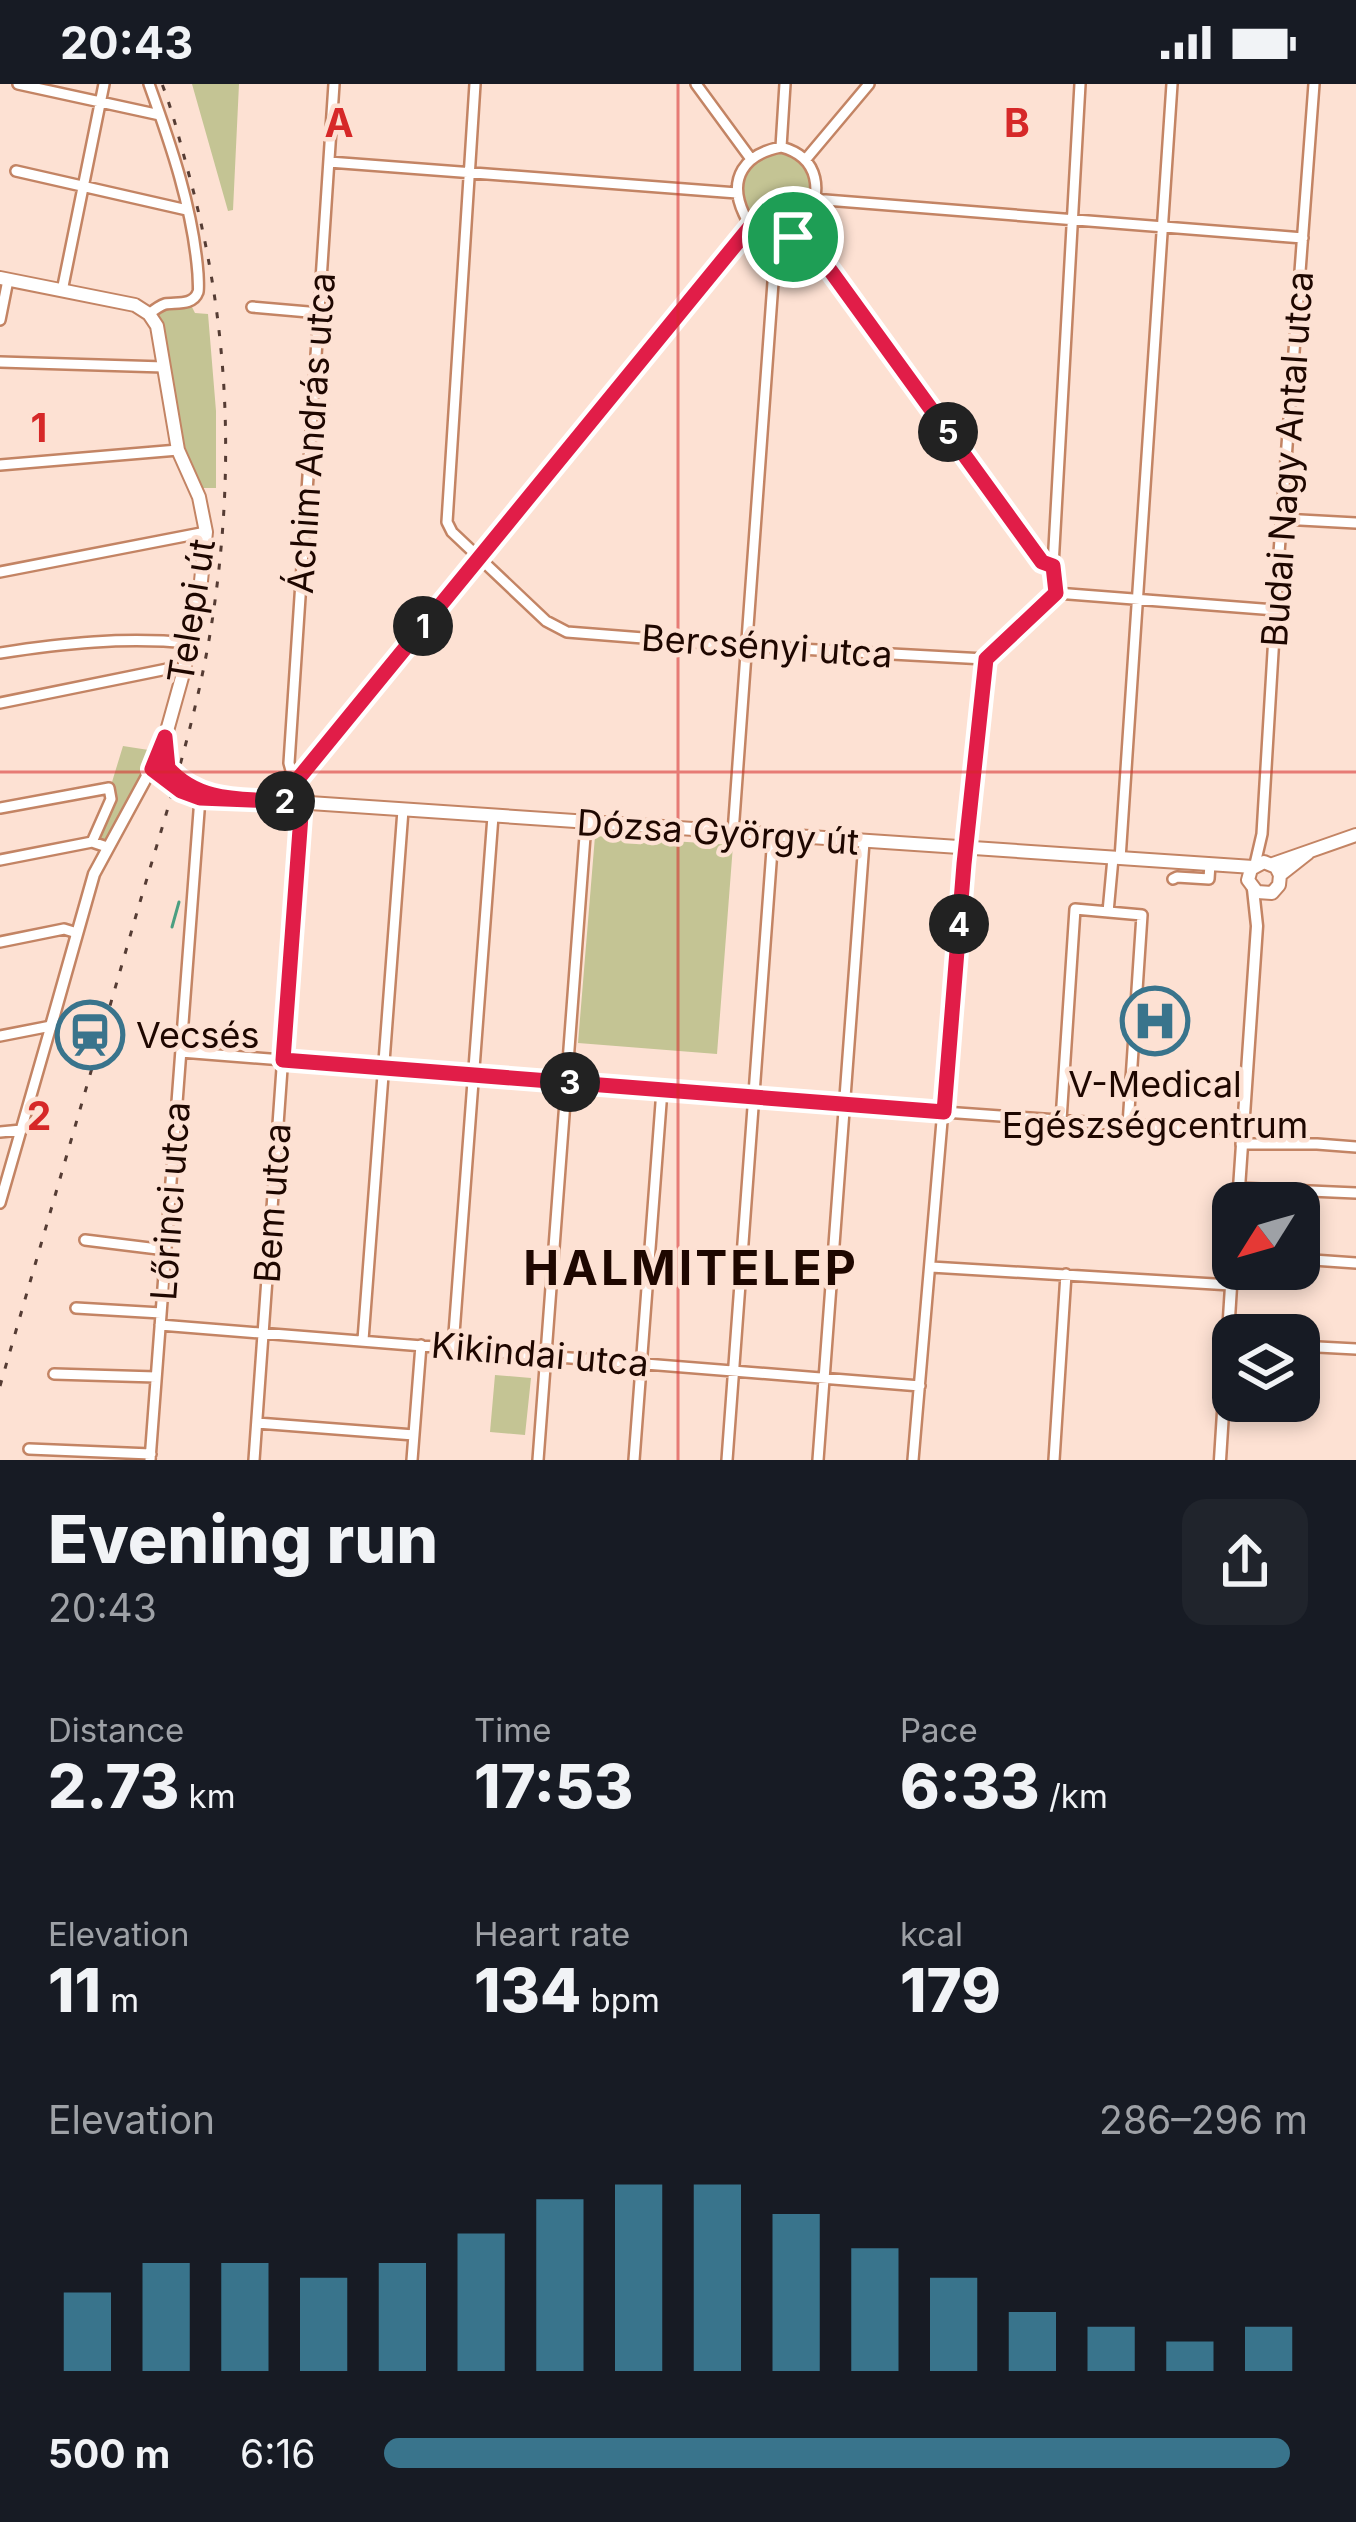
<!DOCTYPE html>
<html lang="en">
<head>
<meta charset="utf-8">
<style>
  :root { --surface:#171b24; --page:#20242c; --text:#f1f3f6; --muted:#9ea1a6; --accent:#39748c }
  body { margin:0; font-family:Inter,sans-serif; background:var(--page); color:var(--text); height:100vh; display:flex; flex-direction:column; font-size:45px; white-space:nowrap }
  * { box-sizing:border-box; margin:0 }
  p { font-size:39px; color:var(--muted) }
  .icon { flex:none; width:66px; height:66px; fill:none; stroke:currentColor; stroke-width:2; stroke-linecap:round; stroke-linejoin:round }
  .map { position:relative; height:1376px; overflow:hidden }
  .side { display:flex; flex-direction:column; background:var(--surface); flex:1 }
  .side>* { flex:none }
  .needle { width:78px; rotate:233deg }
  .fabs { position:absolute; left:1212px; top:1098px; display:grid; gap:24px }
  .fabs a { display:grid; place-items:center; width:108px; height:108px; border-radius:24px; background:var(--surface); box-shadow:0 6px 18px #0003; font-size:60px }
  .pin { position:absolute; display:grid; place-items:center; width:102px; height:102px; color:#fff; margin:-51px; border:6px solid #fff; border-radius:50%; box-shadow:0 3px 12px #0007 }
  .km { position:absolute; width:60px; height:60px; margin:-30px; border-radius:50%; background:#222; color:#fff; font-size:33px; line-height:60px; text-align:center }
  .round { display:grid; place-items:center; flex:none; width:126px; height:126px; border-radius:24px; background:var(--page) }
  .overview { display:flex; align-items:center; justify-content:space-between; height:204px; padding:0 48px }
  h1 { font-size:66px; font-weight:800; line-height:90px }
  .figures { display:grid; grid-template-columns:repeat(3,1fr); gap:18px; height:204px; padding:12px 48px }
  .figures div { display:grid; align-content:center }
  .figures b { font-size:60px; font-weight:800 }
  .figures small { font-size:33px; font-weight:400 }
  .figures p { font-size:33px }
  .chart { height:336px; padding:24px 48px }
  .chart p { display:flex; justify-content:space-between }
  .chart svg { width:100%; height:216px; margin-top:12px; stroke:var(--accent); stroke-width:6 }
  ul { padding:0 48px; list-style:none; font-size:39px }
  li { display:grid; grid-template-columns:192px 144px 1fr; align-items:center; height:90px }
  li i { height:30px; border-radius:15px; background:var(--accent) }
  .status { display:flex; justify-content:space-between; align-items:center; height:84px; padding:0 60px; background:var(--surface); direction:ltr }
  .status svg { height:33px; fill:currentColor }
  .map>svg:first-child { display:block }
  .green { fill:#c4c494 }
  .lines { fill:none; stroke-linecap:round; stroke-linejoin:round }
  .stream { stroke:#4b9f81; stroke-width:3 }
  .minor-casing { stroke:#c38464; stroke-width:14 }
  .tertiary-casing { stroke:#c38464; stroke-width:15 }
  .secondary-casing { stroke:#c38464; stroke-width:16 }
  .minor { stroke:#fff; stroke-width:9 }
  .tertiary { stroke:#fff; stroke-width:10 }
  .secondary { stroke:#fff; stroke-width:12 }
  .rail { stroke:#553c34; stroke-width:3; stroke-dasharray:6 12; stroke-linecap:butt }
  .route-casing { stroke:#fff; stroke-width:24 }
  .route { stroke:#e11d48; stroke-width:15 }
  .grid { fill:none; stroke:#d62828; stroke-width:3; stroke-opacity:0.55 }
  .labels { text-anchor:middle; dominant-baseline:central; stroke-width:9; stroke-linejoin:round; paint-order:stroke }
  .street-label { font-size:36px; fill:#1e0700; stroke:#fde1d3 }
  .poi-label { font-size:36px; fill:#1e0700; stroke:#fde1d3; text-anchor:start }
  .district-label { font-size:48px; font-weight:bold; letter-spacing:3px; fill:#1e0700; stroke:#fde1d3 }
  .grid-label { font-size:39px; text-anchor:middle; font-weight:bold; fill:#d62828; stroke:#fde1d3; stroke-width:9; stroke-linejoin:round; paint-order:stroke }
</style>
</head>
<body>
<div class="status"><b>20:43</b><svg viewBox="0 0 49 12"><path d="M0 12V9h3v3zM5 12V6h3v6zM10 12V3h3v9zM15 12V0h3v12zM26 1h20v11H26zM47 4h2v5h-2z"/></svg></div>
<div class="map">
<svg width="1356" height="1376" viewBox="0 0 1356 1376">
  <rect width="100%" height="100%" fill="#fde1d3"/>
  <path class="green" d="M192 0H239L233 126 228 127Z
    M776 67C785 69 795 70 802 77 827 104 790 185 751 133 739 117 740 85 759 74 764 70 770 69 776 67Z
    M190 219 195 229 208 230 216 327V404H202L181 359 158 232 152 224Z
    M123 662 155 667 108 756 103 757 97 753 114 715 112 698Z
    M595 752 733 761 717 970 578 959Z
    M495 1291 531 1294 525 1351 490 1348Z"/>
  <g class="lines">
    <path class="stream" d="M172 843 179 818"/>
    <defs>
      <path id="minor" d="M18 0 160 31
        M149 0C171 61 193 125 198 190 198 193 199 206 198 208 193 222 176 218 165 220 159 222 154 226 149 230
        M475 0 447 438 452 448 546 537 567 548 745 562 985 575 1056 509
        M696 0 751 75
        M781 63C862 84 781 211 744 130 727 94 745 70 781 63Z
        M781 63 785 0
        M806 75 869 0
        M329 78 737 109
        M16 87 187 126
        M813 115 1303 154
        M801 146 1043 478 1053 482
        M62 207 104 0
        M252 223 320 229
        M0 236 8 196
        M0 278 164 283
        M0 381 178 366
        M1282 435 1356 439
        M0 488 206 448
        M1056 509 1053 482 1080 0
        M1056 509 1276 526
        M0 569C64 559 124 553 190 559
        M0 619 172 584 184 586
        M298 695 292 690 289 679 334 0
        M291 718 292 707 298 695 750 144
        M0 724 109 704 111 715 92 758
        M733 749 776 157
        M1120 775 1172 0
        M0 776 92 758 107 763
        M1255 780 1262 750 1279 469 1314 0
        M1173 795 1177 793 1209 795 1210 780
        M1108 828 1113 774
        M0 858 64 845 77 849
        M0 952 51 942 0 1119
        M181 968 944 1028 1128 1041 1242 1045
        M1061 1036 1075 825 1142 831 1128 1041
        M0 1048 21 1046
        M1241 1060H1317L1356 1063
        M1239 1104 1356 1109
        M85 1156 166 1166
        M1299 1175 1356 1179
        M931 1183 1231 1201
        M76 1224 161 1229
        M160 1241 920 1302
        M363 1256 403 726
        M1299 1262 1356 1265
        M453 1263 493 732
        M54 1290 156 1293
        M257 1339 414 1351
        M29 1365 151 1370
        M150 1376 200 714
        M254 1376 301 719
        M412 1376 421 1261
        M538 1376 586 739
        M634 1376 662 1006
        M727 1376 773 752
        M818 1376 864 758
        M913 1376 964 780 985 575
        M1054 1376 1066 1190"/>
      <path id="tertiary" d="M51 942 94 790 151 685
        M1238 1119 1257 842 1253 805
        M1220 1376 1233 1171"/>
      <path id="secondary" d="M0 194 135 221 149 230 157 242 178 366 199 413 206 448 201 497 184 586 165 654 151 685
        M168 684 190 704
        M151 685 193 713 280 717 1253 783
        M1273 780 1356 751
        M1280 791 1276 783 1264 778 1251 785 1248 796 1257 808 1272 809 1279 801 1280 791 1308 769"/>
    </defs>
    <use href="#minor" class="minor-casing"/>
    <use href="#tertiary" class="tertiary-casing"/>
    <use href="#secondary" class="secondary-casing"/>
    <use href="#minor" class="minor"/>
    <use href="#tertiary" class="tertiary"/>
    <use href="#secondary" class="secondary"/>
    <path class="rail" d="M0 1302C43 1153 86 1005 129 856 157 757 191 658 209 556 236 397 231 243 188 87 180 58 173 28 162 0"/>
  </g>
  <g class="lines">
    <defs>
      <path id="route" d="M793 153C776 160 764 154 750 143L298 695 292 707 291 718C246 714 201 721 168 684L165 653 152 685 181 707 200 714 302 718 283 976 944 1028 964 780 986 575 1056 509 1053 482 1042 478 801 146 793 153"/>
    </defs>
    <use href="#route" class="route-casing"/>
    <use href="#route" class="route"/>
  </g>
  <path class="grid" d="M678 0V1376M0 688H1356"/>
  <defs>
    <symbol id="hospital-ring" viewBox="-11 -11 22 22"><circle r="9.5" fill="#fde1d3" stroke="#39748c" stroke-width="1.5"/><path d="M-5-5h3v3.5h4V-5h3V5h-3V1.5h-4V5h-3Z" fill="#39748c"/></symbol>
    <symbol id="station-ring" viewBox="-11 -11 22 22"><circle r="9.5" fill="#fde1d3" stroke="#39748c" stroke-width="1.5"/><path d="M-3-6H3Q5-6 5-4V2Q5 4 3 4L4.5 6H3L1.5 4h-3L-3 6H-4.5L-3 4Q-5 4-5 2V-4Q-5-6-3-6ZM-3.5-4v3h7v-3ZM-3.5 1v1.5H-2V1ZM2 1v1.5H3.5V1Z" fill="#39748c"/></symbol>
  </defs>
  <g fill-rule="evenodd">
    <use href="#hospital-ring" x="1117" y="899" width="76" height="76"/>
    <use href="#station-ring" x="52" y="913" width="76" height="76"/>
  </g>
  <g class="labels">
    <g class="street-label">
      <text transform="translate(311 349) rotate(-86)">Áchim András utca</text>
      <text transform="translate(1287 375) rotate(-86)">Budai Nagy Antal utca</text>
      <text transform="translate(191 527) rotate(-81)">Telepi út</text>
      <text transform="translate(767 562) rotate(4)">Bercsényi utca</text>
      <text transform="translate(718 748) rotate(4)">Dózsa György út</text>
      <text transform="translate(170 1117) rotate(-86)">Lőrinci utca</text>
      <text transform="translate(272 1119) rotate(-86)">Bem utca</text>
      <text transform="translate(540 1270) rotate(5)">Kikindai utca</text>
    </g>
    <g class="poi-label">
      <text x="136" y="951">Vecsés</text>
      <text x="1155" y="1000" text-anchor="middle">V-Medical<tspan x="1155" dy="41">Egészségcentrum</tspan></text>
    </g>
    <g class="district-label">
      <text x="691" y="1183">HALMITELEP</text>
    </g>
  </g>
  <g class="grid-label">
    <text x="339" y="53">A</text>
    <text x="1017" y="53">B</text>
    <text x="39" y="358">1</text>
    <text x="39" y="1046">2</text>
  </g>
</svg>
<div class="fabs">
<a><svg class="needle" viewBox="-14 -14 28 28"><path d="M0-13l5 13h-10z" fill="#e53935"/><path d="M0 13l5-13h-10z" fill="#9ea1a6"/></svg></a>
<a><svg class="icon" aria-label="layers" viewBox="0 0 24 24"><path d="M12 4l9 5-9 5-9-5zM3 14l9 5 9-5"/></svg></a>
</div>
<div class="pin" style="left:793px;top:153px;background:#1e9e55"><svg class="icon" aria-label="arrive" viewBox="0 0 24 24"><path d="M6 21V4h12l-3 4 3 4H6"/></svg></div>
<b class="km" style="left:423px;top:542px">1</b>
<b class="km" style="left:285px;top:717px">2</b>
<b class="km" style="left:570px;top:998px">3</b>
<b class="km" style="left:959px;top:840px">4</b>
<b class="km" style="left:948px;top:348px">5</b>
</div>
<section class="side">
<div class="overview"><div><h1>Evening run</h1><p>20:43</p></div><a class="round"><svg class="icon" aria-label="share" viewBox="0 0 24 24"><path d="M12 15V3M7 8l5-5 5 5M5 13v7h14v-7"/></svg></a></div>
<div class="figures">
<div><p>Distance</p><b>2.73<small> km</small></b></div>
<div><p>Time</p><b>17:53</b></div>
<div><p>Pace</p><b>6:33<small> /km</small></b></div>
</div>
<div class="figures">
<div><p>Elevation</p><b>11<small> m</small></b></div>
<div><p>Heart rate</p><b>134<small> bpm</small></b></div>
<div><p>kcal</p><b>179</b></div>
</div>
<div class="chart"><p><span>Elevation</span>286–296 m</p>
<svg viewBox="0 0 160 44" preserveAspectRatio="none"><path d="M5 44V28M15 44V22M25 44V22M35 44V25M45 44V22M55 44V16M65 44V9M75 44V6M85 44V6M95 44V12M105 44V19M115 44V25M125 44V32M135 44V35M145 44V38M155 44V35"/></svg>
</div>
<ul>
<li><b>500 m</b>6:16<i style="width:98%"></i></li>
</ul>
</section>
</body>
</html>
